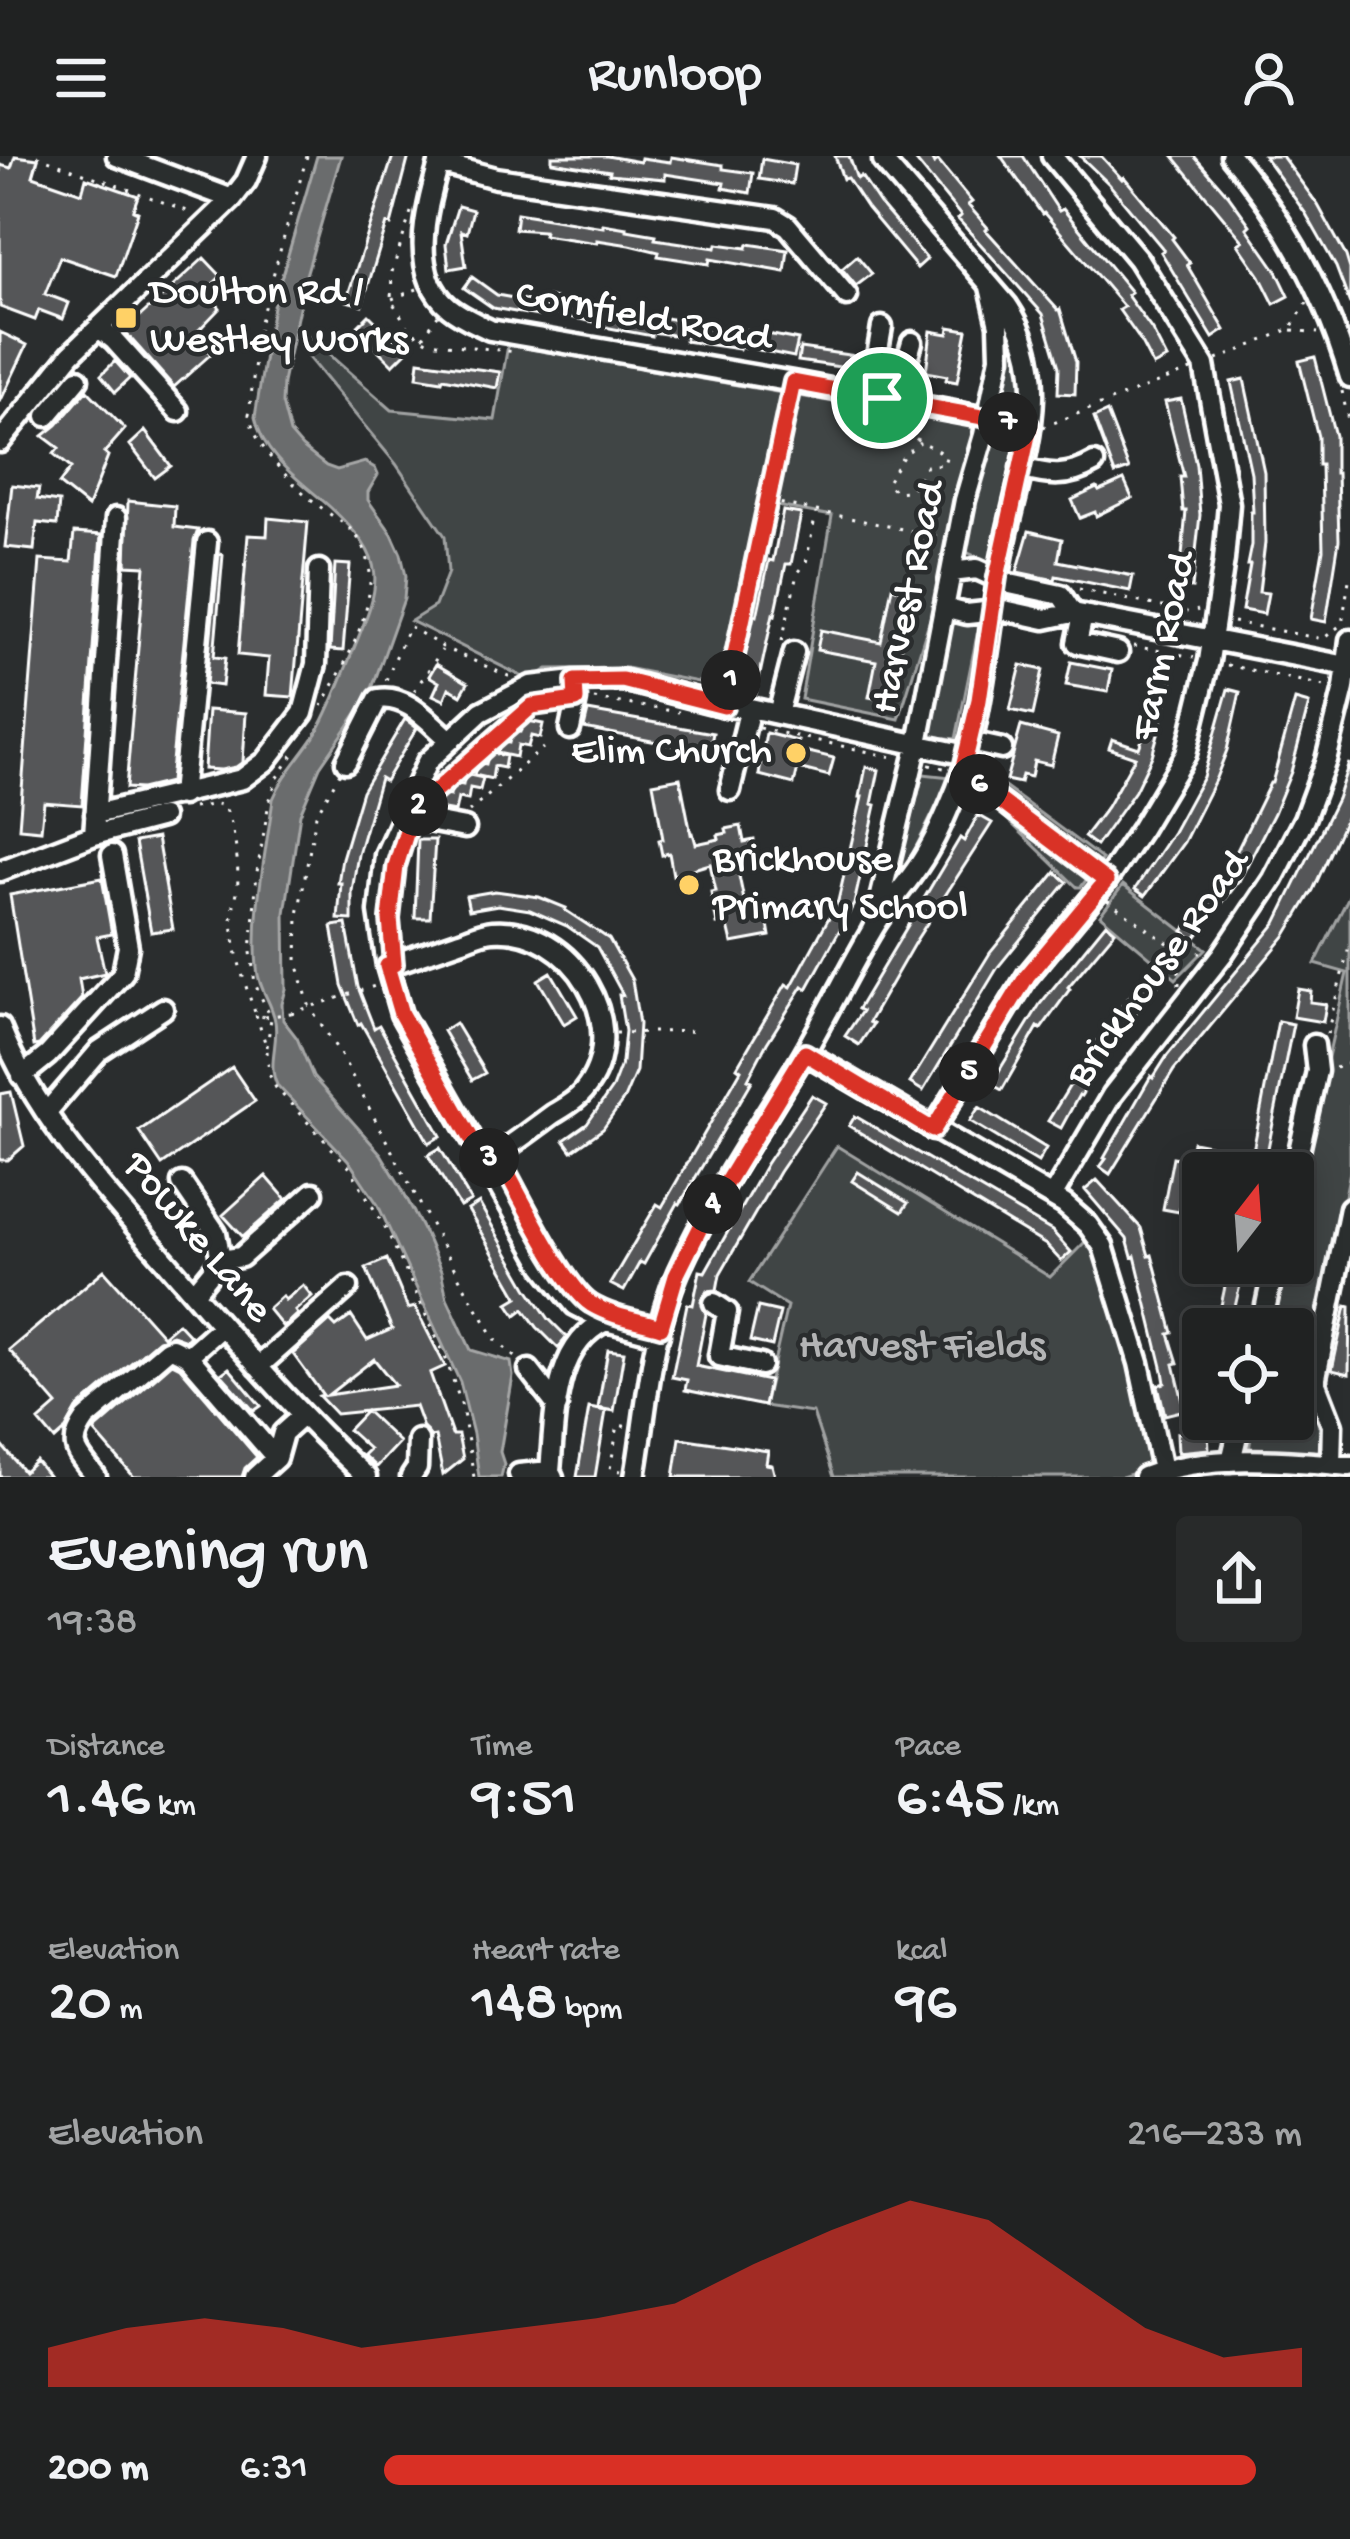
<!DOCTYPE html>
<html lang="en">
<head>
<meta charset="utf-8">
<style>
  :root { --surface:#202222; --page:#282a2a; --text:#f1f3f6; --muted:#a2a4a5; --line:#3d3f40; --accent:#d93025 }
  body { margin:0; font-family:"Gochi Hand",sans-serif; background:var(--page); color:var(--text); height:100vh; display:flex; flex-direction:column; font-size:45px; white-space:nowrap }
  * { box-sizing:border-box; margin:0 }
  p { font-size:39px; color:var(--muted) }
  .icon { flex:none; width:66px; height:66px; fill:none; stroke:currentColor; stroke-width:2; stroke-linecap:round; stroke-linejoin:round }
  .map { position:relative; height:1321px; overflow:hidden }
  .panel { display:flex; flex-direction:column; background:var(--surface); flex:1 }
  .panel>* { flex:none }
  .needle { width:78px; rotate:17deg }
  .fabs { position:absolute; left:1182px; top:996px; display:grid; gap:24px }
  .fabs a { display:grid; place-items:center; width:132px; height:132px; border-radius:12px; background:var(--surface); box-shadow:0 6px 30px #0003,0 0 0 3px var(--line); font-size:60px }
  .pin { position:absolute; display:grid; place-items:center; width:102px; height:102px; color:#fff; margin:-51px; border:6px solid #fff; border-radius:50%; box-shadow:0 3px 12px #0007 }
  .km { position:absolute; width:60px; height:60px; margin:-30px; border-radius:50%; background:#222; color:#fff; font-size:33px; line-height:60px; text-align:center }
  .round { display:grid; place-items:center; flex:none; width:126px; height:126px; border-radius:12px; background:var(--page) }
  .headline { display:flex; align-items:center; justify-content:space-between; height:204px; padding:0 48px }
  h1 { font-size:66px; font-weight:600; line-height:90px }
  .metrics { display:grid; grid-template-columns:repeat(3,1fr); gap:18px; height:204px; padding:12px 48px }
  .metrics div { display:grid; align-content:center }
  .metrics b { font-size:60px; font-weight:600 }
  .metrics small { font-size:33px; font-weight:400 }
  .metrics p { font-size:33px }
  .chart { height:336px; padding:24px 48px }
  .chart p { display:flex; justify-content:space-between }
  .chart svg { width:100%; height:216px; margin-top:12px; fill:var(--accent); opacity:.7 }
  ul { padding:0 48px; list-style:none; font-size:39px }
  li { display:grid; grid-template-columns:192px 144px 1fr; align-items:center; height:90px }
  li i { height:30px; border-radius:15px; background:var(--accent) }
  header { display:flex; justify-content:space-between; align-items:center; height:156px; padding:0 48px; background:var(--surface); font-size:54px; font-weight:600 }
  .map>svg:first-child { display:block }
  .green { fill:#414445; stroke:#a0a2a2; stroke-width:3 }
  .water { fill:#6a6c6d; stroke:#a6a7a7; stroke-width:3 }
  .building { fill:#555758; stroke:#fff; stroke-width:3; fill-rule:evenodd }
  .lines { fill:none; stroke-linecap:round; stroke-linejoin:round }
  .minor-casing { stroke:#fff; stroke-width:27 }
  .path { stroke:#fff; stroke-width:3; stroke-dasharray:3 9; stroke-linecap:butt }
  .minor { stroke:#2a2d2e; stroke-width:18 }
  .path-bridge { stroke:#fff; stroke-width:3; stroke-dasharray:3 9; stroke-linecap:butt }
  .route-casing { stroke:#fff; stroke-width:24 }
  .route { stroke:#d93025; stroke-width:15 }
  .poi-dot { fill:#ffd166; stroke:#2a2d2e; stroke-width:4.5 }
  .labels { text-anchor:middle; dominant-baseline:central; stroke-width:9; stroke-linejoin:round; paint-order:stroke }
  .poi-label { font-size:42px; fill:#fff; stroke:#2a2d2e; text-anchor:start }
  .street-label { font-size:42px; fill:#fff; stroke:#2a2d2e }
  .park-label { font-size:42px; fill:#b3b4b5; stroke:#2a2d2e }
</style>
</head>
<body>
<header><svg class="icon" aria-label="menu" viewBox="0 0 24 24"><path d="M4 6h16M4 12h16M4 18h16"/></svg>Runloop<svg class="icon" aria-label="person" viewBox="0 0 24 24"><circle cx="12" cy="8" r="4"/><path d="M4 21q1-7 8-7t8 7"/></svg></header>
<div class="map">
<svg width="1350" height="1321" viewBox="0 0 1350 1321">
  <rect width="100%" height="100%" fill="#2a2d2e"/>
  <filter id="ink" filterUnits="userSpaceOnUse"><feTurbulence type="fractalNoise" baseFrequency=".00833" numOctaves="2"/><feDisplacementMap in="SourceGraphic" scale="24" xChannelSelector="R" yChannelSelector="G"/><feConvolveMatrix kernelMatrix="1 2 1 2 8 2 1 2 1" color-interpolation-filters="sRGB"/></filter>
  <g filter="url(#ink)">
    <path class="green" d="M999 146 1027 193 1026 266 992 258Z
      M309 181 392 254 495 264 508 189 977 271 954 385 899 563 801 543 832 360 766 348 724 531 626 512 548 513 529 524 411 465 435 450 448 416 445 380 396 308 307 200Z
      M1000 279 1011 280 1016 291 991 407 964 395 988 280Z
      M949 464H980L956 583 929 580Z
      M976 610 1102 703 1081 731H1077L971 628Z
      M923 618 951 621 905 713 900 707Z
      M1123 729 1206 793 1176 823 1100 759Z
      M1350 738V1015L1312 1207 1324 1269V1297H1255L1249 1294 1254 1263H1293V1173H1269L1283 1107H1293V1056L1347 817 1315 808Z
      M837 990 1050 1121 1090 1081 1123 1176 1155 1301 1144 1314 1122 1321H834L813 1257 764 1250 787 1150 749 1126Z"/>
    <path class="water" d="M317 0H341L306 119 283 227 282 247 290 277 302 291 326 310 337 314 365 306 375 312 378 319 368 336V344L392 378 401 398 406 420 404 443 370 538 320 611 300 658 285 757 286 833 282 848 283 864 297 882 313 921 381 998 401 1031 426 1080 441 1115 447 1142 471 1194 511 1206 513 1220 500 1296 504 1308 501 1321H479L473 1278 460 1226 378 1049 348 1004 277 929C267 908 279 887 275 865 272 846 258 832 257 812 252 756 266 697 273 643 283 619 300 602 314 581 330 556 340 525 352 497 381 427 391 407 330 351 301 325 263 301 255 261L273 150Z"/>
    <path class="building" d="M15 0 38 3 33 20 82 37 86 22 138 40 133 54 138 56 116 120 60 101 45 138 69 147 63 163 39 154 35 164 0 151V9L11 12Z
      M393 0H409L391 69 387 68 362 149 346 145Z
      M552 0H607L640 6 641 2 670 6 671 1 723 9V13L753 17 750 37 723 32 724 27 665 18V23L609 18 610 15 552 6Z
      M835 0H849L857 23 861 20 880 48 927 103 917 112 867 52 847 22 843 23Z
      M912 0H930L934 8 938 5 972 46 968 49 988 72 986 74 1058 154 1060 153 1076 206 1075 238 1058 237 1059 211 1043 158 958 63 961 60Z
      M1001 0H1023L1059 55 1063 53 1131 136 1127 139 1152 174 1167 203 1153 210 1138 181 1119 154 1124 151 1044 57 1042 58Z
      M1080 0H1101L1122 23 1124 21 1174 81 1172 83 1190 107 1187 109 1225 174 1213 182 1161 96 1164 94 1109 28Z
      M1173 0H1194L1229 40 1250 69 1247 72 1277 115 1289 140 1274 148 1260 120 1238 88 1243 85Z
      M1264 0H1282L1318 49 1346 100 1350 113V148L1336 111 1306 58Z
      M762 3 795 9 792 28 759 23Z
      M458 50 473 54 467 77 461 75 466 110 449 113 446 88Z
      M517 57 603 71V68L627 72V74L656 79 655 83 716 92 717 88 747 92 748 88 788 94 785 116 710 103 709 108 658 100 659 96 630 89 597 84V87L543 79 544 75 515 73Z
      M857 100 872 118 856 130 842 113Z
      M204 102 221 120 206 135 220 152 194 179 211 198 174 231 124 175Z
      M472 121 497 139 541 147 538 160 493 152 464 132Z
      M547 141 658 165 659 161 684 165V168L747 174 798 184 794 201 739 190V193L685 185 686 181 652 176V180L599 170V167L544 156Z
      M369 159 406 196 393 209 356 172Z
      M949 171 967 174 957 226 946 224 947 220 926 216 931 175 948 178Z
      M0 176 27 189 0 246Z
      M800 192 863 201 861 214 798 205Z
      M1315 201 1335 280V317H1337L1339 384 1326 466 1311 463 1323 394 1321 309H1318V281L1299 205Z
      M115 205 130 222 115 236 101 219Z
      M419 205 500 216 497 232 443 222 442 225 417 221Z
      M1244 223 1264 316 1265 387 1259 436 1268 437 1264 458 1242 454 1250 409H1247L1251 389V356H1253L1251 317 1231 226Z
      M87 234 125 273 104 297 108 300 88 351 59 328 71 312 54 298 59 292 43 280 57 269Z
      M1181 243 1196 309 1200 359 1192 432 1176 430 1182 400 1186 355H1183L1180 321H1184L1165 246Z
      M1107 256 1129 313 1115 318 1094 262Z
      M145 275 171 310 155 322 130 289Z
      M1124 324 1132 342 1096 360 1095 356 1080 362 1072 344 1097 332 1099 335Z
      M12 329 39 332 37 343 59 346 57 369 37 367 34 394 5 391Z
      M128 345 175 350 174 371 198 374 194 385 170 626 141 633 126 632 145 410 126 409Z
      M783 355 801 358 791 408H786L775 459 773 458 756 537 738 533 753 459 757 460 769 404 773 405Z
      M268 362 308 366 293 541 266 539 269 502 238 499 248 379 267 380Z
      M1029 375 1062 383 1058 405 1133 420 1130 435 1056 420 1055 424 1017 416Z
      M74 377 101 379 82 649 44 646 41 674 19 672 40 404 71 406Z
      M219 398 223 399 214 501 225 502 222 530 206 528Z
      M335 408 350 409 343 495 330 494Z
      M892 431 912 436 890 545 869 541 876 505 817 494 821 474 881 486Z
      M1071 506 1112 514 1108 536 1066 529Z
      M436 508 468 527 461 539 449 532 444 544 433 539 439 526 429 520Z
      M1021 509 1043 514 1033 559 1010 554Z
      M1160 520 1173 523 1152 600 1135 635 1096 690 1084 681 1107 651 1135 601 1109 592 1112 583 1139 592 1154 550Z
      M1228 533 1240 536 1227 594 1216 622 1184 686 1145 740 1135 733 1173 676 1203 621Z
      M1295 544 1309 548 1291 616 1274 657 1239 725 1194 784 1183 775 1210 742 1208 741 1227 715 1270 627H1272Z
      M208 554 246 557 243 606 236 611 221 614 204 613Z
      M588 555 713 577 709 596 584 572Z
      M405 563 417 572 385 625 380 622 358 698 352 735V764L338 763 341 727H338L342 702 362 635Z
      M523 564 543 568 540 582 531 580 528 591 518 589 516 601 497 597 500 585 509 587 512 574 520 576Z
      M1021 570 1058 580 1051 609 1034 605 1031 621 1022 619 1020 627 1006 624Z
      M766 577 798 585 796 593 834 602 829 620 798 612 794 628 759 619Z
      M489 596 506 600 504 612 494 610 492 623 474 619 477 606 486 608Z
      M1349 607 1350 653 1313 734 1286 779 1174 914 1110 1018 1100 1011 1106 1003 1104 1002 1151 920 1153 922 1167 900 1276 767 1337 643Z
      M866 611 879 614 872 648 876 649 854 748 807 833 803 830 767 887 748 923 752 925 680 1048 678 1047 644 1108 640 1106 624 1135 610 1128 657 1048 662 1051 741 914 737 911 751 887 786 828 791 831 838 745 862 641H860Z
      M465 618 483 622 480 634 470 632 468 644 458 642 455 656 438 653 441 638 450 640 453 627 463 629Z
      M680 622 691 678 693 677 696 688 719 683 718 679 727 677 726 673 741 670 744 686 754 684 759 710 738 715 745 749 752 747 754 758 766 756 770 780 732 787 727 766 717 768 711 736 716 735 710 708 673 719 669 697 662 699 659 684 663 683 653 627Z
      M978 659 992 667 915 786 869 866 873 868 859 889 845 880 862 855 858 853 960 682 964 685Z
      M157 682 173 773 151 776 135 686Z
      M418 684H435L430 762H415Z
      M1056 716 1067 726 998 811 923 935 910 927 990 797Z
      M102 722 112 778 97 781 105 817 79 823 82 842 39 889 34 890 10 739Z
      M495 735 539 741 566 752 565 754 609 783 632 824 639 868 636 915 624 943 603 973 572 995 564 984 587 968 612 932 622 906 625 875 619 839H623L597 791 567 770 530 754 498 749 469 754 466 740Z
      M1106 767 1115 775 1068 831 1070 833 1041 873 1038 871 1002 934 991 928 1040 848Z
      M346 768 358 831 374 872 379 869 441 980 429 987 361 867 358 869 342 829 332 770Z
      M1151 814 1163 823 1121 875 1081 940 1079 939 1061 972 1048 965 1109 866Z
      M551 816 577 860 564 868 538 824Z
      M1298 833 1311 835 1310 846 1326 848 1323 866 1293 861Z
      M1278 865 1293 868 1263 1017H1255L1249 1016Z
      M455 867 485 917 472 924 443 875Z
      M232 911 255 945 162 1009 139 975Z
      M11 936 24 990 8 1004H0V938Z
      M812 939 826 947 779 1016 720 1118 717 1134 707 1135 701 1145 706 1158 696 1210 769 1225 764 1250 685 1234 687 1224 672 1221 687 1148 693 1149 700 1115 705 1116 766 1008Z
      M979 951 1046 992 1038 1006 970 965Z
      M855 960 1052 1075 1071 1096 1061 1105 1046 1089 849 970Z
      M1193 986 1224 992 1221 1007 1190 1000Z
      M440 992 471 1045 460 1051 428 999Z
      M1173 1001 1190 1004 1179 1056 1163 1053Z
      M858 1016 908 1047 902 1056 852 1025Z
      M266 1020 286 1043 243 1081 223 1059Z
      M1097 1024 1141 1072 1149 1100 1152 1099 1173 1177 1169 1178 1178 1207 1174 1208 1185 1254 1165 1259 1158 1229 1165 1227 1163 1215 1135 1100 1132 1101 1127 1083 1085 1034Z
      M479 1047 527 1131 549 1163 567 1181 558 1192 537 1171 524 1153 516 1159 508 1147 518 1141 468 1054Z
      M387 1103 408 1153 415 1151 445 1210 430 1217 452 1279H458L463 1303 443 1319 435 1280 431 1281 423 1272 415 1250 336 1258 319 1240 323 1239 293 1198 330 1165 336 1171 351 1160 367 1184 392 1173 366 1112ZM374 1203 395 1229 328 1239Z
      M1230 1107H1245L1230 1173H1216Z
      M104 1114 163 1180 178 1167 190 1180 186 1184 172 1179 158 1184 77 1253 64 1276 55 1284 39 1265 57 1249 9 1194Z
      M303 1129 312 1140 295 1155 297 1158 283 1171 268 1153 282 1140 285 1144Z
      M1346 1150 1350 1151 1349 1218 1332 1214Z
      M758 1151 780 1156 772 1190 750 1185Z
      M608 1194 624 1196 614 1255 598 1252Z
      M172 1207 180 1211 257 1301 245 1312 242 1321H134L94 1275Z
      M229 1212 261 1250 254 1255 221 1218Z
      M589 1252 606 1255 595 1321H577Z
      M366 1255 399 1286 376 1311 363 1299 369 1293 348 1274Z
      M1208 1275 1209 1293 1178 1296 1177 1277Z
      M680 1282 768 1295 766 1308 772 1309 775 1321H674Z
      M0 1287 24 1316 36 1305 49 1321H0Z"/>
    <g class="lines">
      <defs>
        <path id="minor" d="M117 0 232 43
          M441 0C429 46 405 114 449 151 461 161 476 167 490 174L793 226 1030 270
          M1231 0C1287 66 1326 139 1350 221
          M439 7 496 22 775 62 788 70 847 140
          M99 172 114 184 178 255
          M870 240 882 171
          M882 242 888 218 906 207 912 186
          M47 260 78 223
          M0 286 71 198 232 43 246 25 257 0
          M1021 312C1049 320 1068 322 1094 307
          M951 416 977 413 1010 428 1061 439 1073 457
          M944 452 967 458 1004 454 1045 463 1073 457 1347 510
          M1083 459 1077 487 1118 496
          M778 558 794 496
          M570 573 576 544 575 525
          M970 586 1002 593
          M346 606 378 543C407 538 429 566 450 584
          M730 634 750 552
          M182 639 207 386
          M95 658 242 623 266 605 303 557 316 508 319 414
          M401 660 465 672
          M94 679 116 362
          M0 715 94 679 162 661
          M876 760 918 587 965 344 984 279 1000 201 999 169 990 131
          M387 810C410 802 433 794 457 786 468 783 480 776 492 775 572 768 636 872 583 936 576 945 563 952 553 958 531 974 509 992 485 1005
          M0 871C36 962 107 1037 171 1111 234 1184 295 1256 366 1321
          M805 897 1064 1048 1088 1069 1103 1090 1139 1207 1162 1314
          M22 920 48 899 123 817 128 791 112 699
          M46 957 99 895 163 853
          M933 974 1027 820 1106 725 1141 673 1186 598 1209 505 1224 404 1229 348 1204 209 1138 103 1052 0
          M1293 1022 1317 915 1314 889
          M182 1027 216 1077 221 1104 194 1137
          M1052 1041 1112 939 1222 799 1273 723 1304 663 1326 604 1344 532 1350 484
          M221 1104 241 1101 313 1037
          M714 1147 727 1156 719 1200 761 1209
          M1261 1173 1275 1107
          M659 1179 606 1165 575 1149 544 1110 401 858 387 810 379 756 385 699 427 606 481 556 531 530 575 525 622 524 724 550 750 552 966 599
          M188 1200 276 1302
          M258 1211 348 1131
          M529 1214 557 1250
          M1231 1305 1241 1263
          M1331 1308 1332 1269 1316 1228V1221L1350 1052
          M519 1318 550 1315
          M96 1321C78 1297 66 1291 86 1263L167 1194 172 1192 188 1200 222 1170
          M255 1321 276 1302 283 1277 302 1260
          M411 1321 417 1312 418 1284
          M553 1321 550 1315C555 1265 552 1189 606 1165
          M635 1321C647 1254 650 1179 678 1116 710 1045 755 978 796 911 823 867 845 820 871 776 884 752 904 732 919 709 932 690 943 666 952 644 986 567 988 461 1007 377 1024 300 1056 220 1007 149L883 5V0
          M1144 1321C1207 1297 1284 1304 1350 1310"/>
      </defs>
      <use href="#minor" class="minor-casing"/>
      <path class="path" d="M37 0 193 57
        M307 0 259 169 249 259C254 282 267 298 282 315 294 329 309 342 323 353 333 361 345 367 353 376 396 422 347 504 322 550
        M411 56 392 116 391 144 410 174 429 186 516 196
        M392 143 417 133
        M1292 174 1318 177
        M423 181 438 159
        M1217 204 1290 173 1307 147
        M1342 235 1350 274
        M903 263C908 287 931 287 946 301L944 308 926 310 917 326 908 335 895 336 887 326 904 299 920 286
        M1043 271 1191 214
        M769 345 940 381
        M1079 433 1191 457 1198 454
        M1233 466 1323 483 1342 468 1350 418
        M782 485 797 418 806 407 816 357
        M1133 490 1194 501
        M1227 509 1329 531
        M386 524 409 470 444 492 513 522
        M414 535 442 494
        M728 535 790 239
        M594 543 679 556
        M529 550 561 545
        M759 572 897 602
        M929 609 949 613
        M340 617 316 659 298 759 297 806 309 849 342 901 461 1125 496 1184 519 1204
        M974 625 1095 717
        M430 640 530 551
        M193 652 216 648 224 650C235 668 240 714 237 736 235 746 232 754 232 764 234 797 245 829 256 859L265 861
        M469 656 543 592
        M1107 744 1179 795 1201 797
        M1179 829V797
        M291 857 375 830
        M256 859 265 886
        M616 877 697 875
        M1327 878 1350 786
        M267 891 271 862 255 828 251 796 257 716 269 646 277 623 296 594
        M267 895 269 918 276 932 350 1012 388 1077 446 1203 462 1251 474 1321
        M1335 912 1350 907
        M621 1315 610 1313 618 1269 629 1271"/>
      <use href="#minor" class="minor"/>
      <path class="path-bridge" d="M265 861 291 857"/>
    </g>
  </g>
  <g class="lines" filter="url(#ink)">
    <defs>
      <path id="route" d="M793 226 1030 270 997 421 979 544 962 616 1106 725 1027 820 933 974 805 897 706 1060 676 1120 661 1171C637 1164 613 1161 591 1148 564 1131 515 1030 497 998L484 1005 401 858 387 810 394 808 390 763 396 710 413 655 532 550 576 544 575 525 622 524 724 550Z"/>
    </defs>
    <use href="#route" class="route-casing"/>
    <use href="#route" class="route"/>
  </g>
  <g class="poi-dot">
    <rect x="114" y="150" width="24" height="24" rx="6"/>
    <circle cx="796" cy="597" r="12"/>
    <circle cx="689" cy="729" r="12"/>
  </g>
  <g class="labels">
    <g class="poi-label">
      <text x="150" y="138">Doulton Rd /<tspan x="150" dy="48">Westley Works</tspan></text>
      <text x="772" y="597" text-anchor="end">Elim Church</text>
      <text x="713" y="705">Brickhouse<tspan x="713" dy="48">Primary School</tspan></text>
    </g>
    <g class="street-label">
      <text transform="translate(643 163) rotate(10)">Cornfield Road</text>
      <text transform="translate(911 442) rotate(-78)">Harvest Road</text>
      <text transform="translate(1166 491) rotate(-78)">Farm Road</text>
      <text transform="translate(1160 814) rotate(-54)">Brickhouse Road</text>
      <text transform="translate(196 1083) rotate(50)">Powke Lane</text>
    </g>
    <g class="park-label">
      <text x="922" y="1192">Harvest Fields</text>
    </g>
  </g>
</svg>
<div class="fabs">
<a><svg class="needle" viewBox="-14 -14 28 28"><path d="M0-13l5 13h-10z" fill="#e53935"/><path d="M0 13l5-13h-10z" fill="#a2a4a5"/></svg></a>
<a><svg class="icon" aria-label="locate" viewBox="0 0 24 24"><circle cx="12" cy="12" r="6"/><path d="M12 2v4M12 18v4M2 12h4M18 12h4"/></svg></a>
</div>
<div class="pin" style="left:882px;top:242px;background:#1e9e55"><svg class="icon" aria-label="arrive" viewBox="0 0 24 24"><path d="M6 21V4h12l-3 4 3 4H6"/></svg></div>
<b class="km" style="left:731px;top:524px">1</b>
<b class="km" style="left:418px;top:650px">2</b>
<b class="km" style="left:489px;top:1002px">3</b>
<b class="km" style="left:713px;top:1048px">4</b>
<b class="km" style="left:969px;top:916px">5</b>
<b class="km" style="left:979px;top:628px">6</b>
<b class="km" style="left:1008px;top:266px">7</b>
</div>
<section class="panel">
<div class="headline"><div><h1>Evening run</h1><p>19:38</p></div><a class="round"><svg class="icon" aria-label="share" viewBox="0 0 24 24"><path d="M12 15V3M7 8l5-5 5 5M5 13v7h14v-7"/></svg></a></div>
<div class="metrics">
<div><p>Distance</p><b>1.46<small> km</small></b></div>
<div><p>Time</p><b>9:51</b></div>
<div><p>Pace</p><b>6:45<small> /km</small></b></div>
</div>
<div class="metrics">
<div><p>Elevation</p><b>20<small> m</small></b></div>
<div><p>Heart rate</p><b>148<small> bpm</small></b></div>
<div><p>kcal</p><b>96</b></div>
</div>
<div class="chart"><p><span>Elevation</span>216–233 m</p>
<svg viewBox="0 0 160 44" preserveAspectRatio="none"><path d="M0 44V36L10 32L20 30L30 32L40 36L50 34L60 32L70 30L80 27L90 19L100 12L110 6L120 10L130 21L140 32L150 38L160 36V44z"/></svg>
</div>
<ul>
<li><b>200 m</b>6:31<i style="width:95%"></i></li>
</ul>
</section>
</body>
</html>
